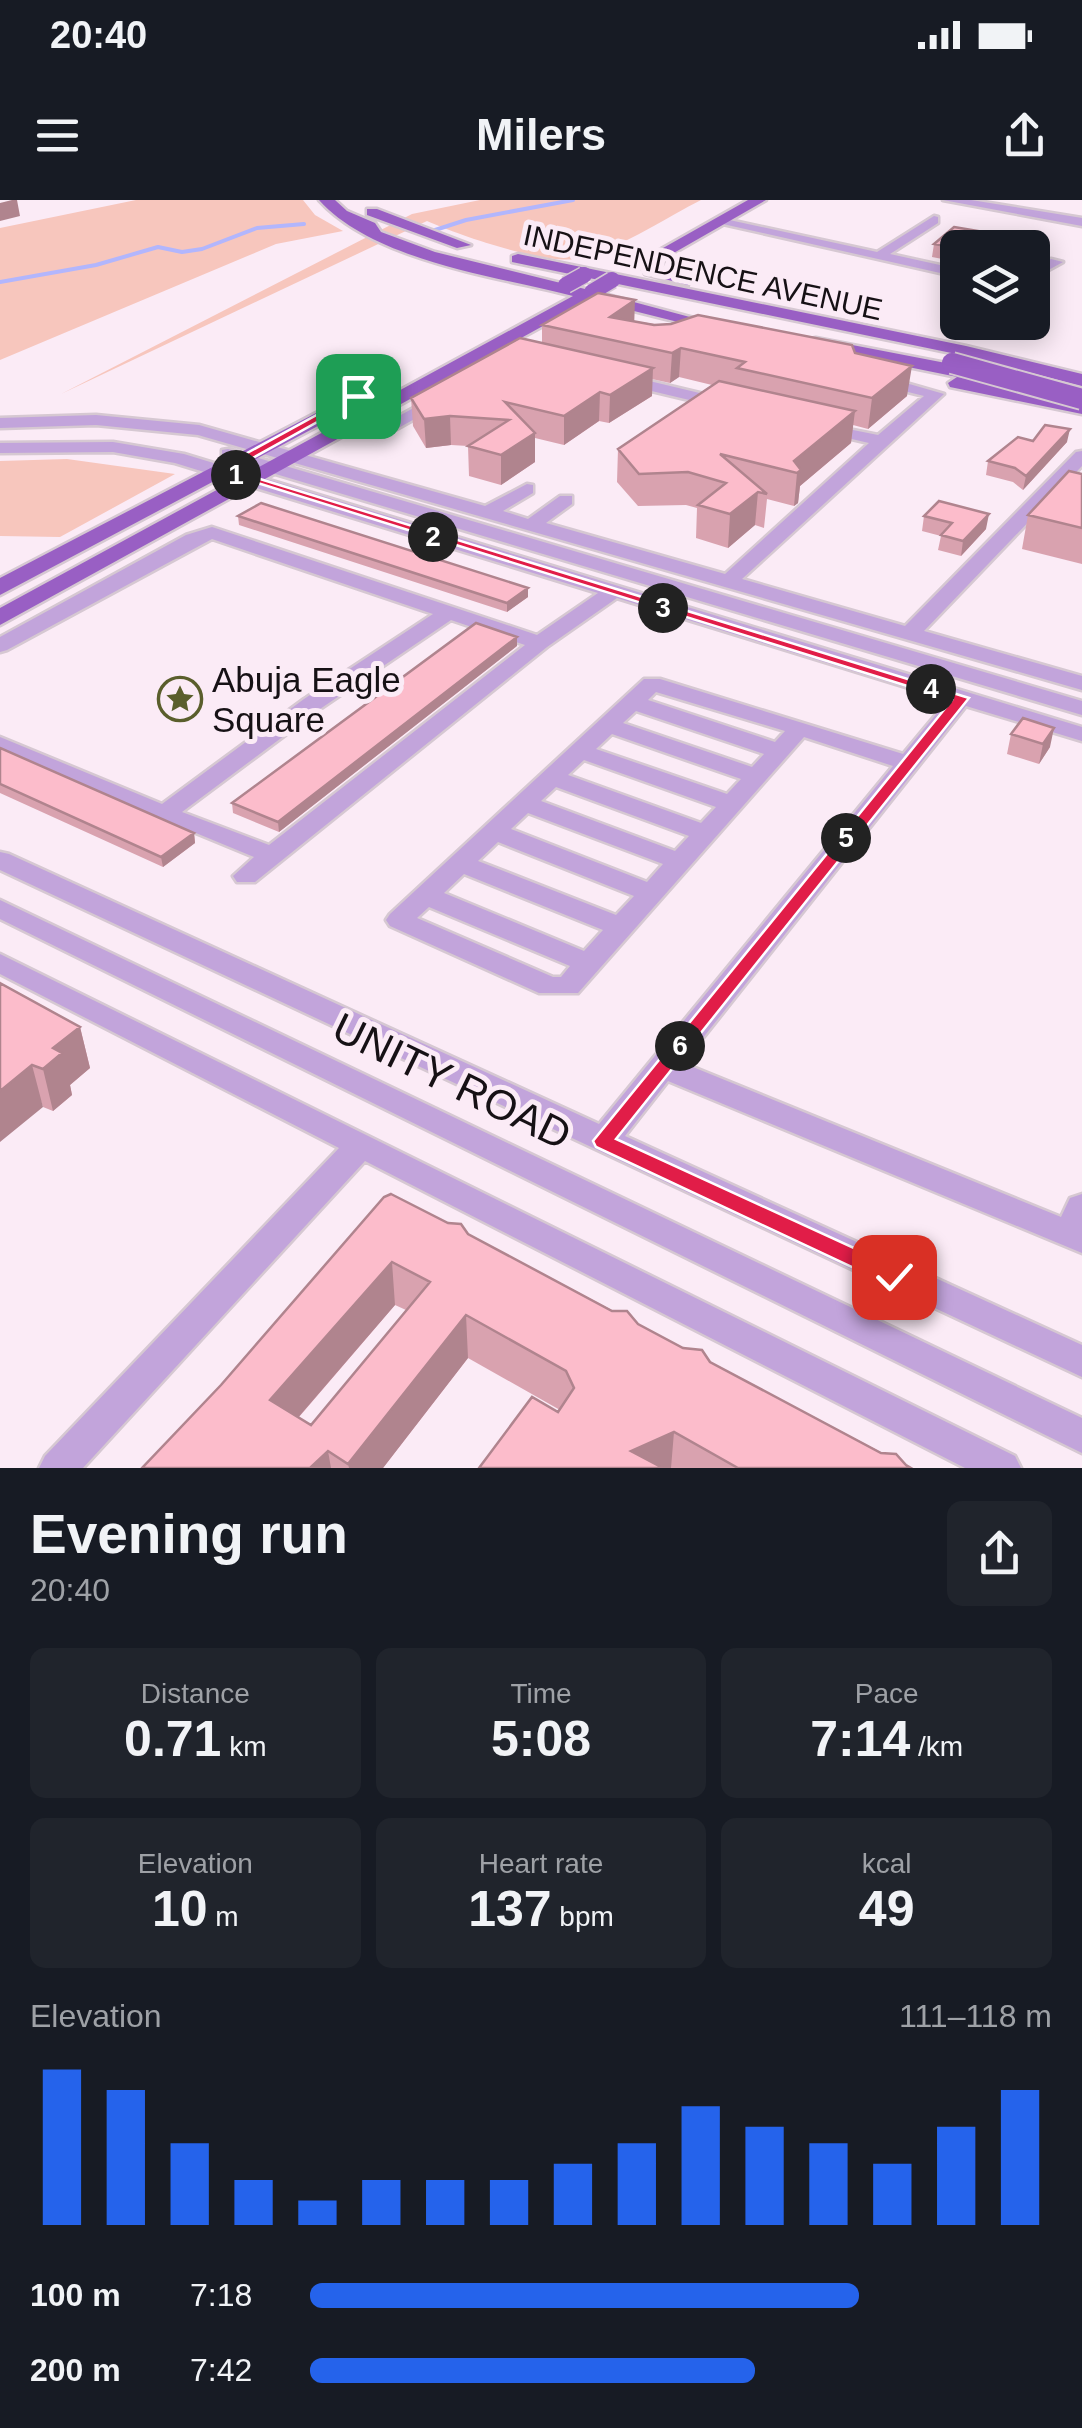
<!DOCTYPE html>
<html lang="en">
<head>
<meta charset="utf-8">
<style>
  :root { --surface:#171b24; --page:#20242c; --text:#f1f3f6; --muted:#9ea1a6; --accent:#2563eb }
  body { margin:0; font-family:Helvetica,sans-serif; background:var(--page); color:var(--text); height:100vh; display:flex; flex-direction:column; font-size:38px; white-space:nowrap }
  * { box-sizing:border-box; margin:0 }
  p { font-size:32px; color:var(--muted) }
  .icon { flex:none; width:55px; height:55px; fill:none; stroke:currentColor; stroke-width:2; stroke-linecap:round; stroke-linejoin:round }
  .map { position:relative; height:1268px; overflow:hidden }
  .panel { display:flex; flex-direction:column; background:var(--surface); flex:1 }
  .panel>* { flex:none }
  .controls { position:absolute; left:940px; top:30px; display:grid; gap:20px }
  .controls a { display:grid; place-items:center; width:110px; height:110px; border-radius:15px; background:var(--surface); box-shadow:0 5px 25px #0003; font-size:50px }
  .pin { position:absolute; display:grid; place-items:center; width:85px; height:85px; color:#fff; margin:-42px; border-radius:20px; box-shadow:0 5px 15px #0006 }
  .km { position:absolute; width:50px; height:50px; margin:-25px; border-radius:50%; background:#222; color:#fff; font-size:28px; line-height:50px; text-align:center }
  .round { display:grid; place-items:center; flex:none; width:105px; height:105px; border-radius:15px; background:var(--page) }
  .overview { display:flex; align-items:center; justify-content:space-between; height:170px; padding:0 30px }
  h1 { font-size:55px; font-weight:700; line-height:75px }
  .figures { display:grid; grid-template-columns:repeat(3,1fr); gap:15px; height:170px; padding:10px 30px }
  .figures div { display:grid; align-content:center; border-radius:15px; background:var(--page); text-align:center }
  .figures b { font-size:50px; font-weight:700 }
  .figures small { font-size:28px; font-weight:400 }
  .figures p { font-size:28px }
  .chart { height:280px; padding:20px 30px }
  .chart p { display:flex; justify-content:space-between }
  .chart svg { width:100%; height:180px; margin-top:10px; stroke:var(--accent); stroke-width:6 }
  ul { padding:0 30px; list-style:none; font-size:32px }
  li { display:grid; grid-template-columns:160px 120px 1fr; align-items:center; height:75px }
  li i { height:25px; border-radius:12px; background:var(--accent) }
  .status { display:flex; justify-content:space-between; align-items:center; height:70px; padding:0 50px; background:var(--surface); direction:ltr }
  .status svg { height:28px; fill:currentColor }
  header { display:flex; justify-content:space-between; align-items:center; height:130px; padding:0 30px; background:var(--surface); font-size:45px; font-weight:700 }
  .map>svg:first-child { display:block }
  .green { fill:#f7c6bd }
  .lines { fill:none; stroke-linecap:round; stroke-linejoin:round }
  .stream { stroke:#b2b6fd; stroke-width:4 }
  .minor-casing { stroke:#d6c8d2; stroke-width:5 }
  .major-casing { stroke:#d6c8d2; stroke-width:5 }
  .minor { fill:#c2a4db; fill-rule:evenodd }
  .major { fill:#995fc4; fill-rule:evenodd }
  .major-bridge-far1-casing { stroke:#d6c8d2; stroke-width:19; stroke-linecap:butt }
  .major-bridge-casing { stroke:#d6c8d2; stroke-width:24; stroke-linecap:butt }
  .major-bridge-far1 { stroke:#995fc4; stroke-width:16 }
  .major-bridge { stroke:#995fc4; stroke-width:20 }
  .wall { fill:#d9a2af; fill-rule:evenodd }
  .shaded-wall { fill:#b0848e }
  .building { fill:#fcbccb; stroke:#b0848e; stroke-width:2.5; fill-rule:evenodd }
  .route { fill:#e11d48; stroke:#fff; stroke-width:2.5 }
  .labels { text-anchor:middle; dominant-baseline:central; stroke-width:10; stroke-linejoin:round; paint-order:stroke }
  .far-street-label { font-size:30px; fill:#161115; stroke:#fbebf6 }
  .poi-label { font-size:35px; fill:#161115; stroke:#fbebf6; text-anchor:start }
  .near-street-label { font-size:42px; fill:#161115; stroke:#fbebf6 }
</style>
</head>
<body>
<div class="status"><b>20:40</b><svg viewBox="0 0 49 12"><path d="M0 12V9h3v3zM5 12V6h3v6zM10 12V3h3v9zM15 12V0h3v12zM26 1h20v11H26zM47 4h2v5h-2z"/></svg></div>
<header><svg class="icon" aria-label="menu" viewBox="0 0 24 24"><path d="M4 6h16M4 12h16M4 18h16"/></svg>Milers<svg class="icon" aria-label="share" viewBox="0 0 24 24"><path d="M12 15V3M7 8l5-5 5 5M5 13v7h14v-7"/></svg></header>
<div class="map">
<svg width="1082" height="1268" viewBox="0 0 1082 1268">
  <rect width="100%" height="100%" fill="#fbebf6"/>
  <path class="green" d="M136 0H303L315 15 343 31 276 44 0 160V28Z
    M480 0H701C665 18 614 53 575 59 543 64 458 35 427 21L61 194 412 14Z
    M67 259 175 274 60 337 0 336V261Z"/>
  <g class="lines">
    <path class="stream" d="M432 31 466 20 573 0
      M0 82 96 65 158 47 182 52 202 49 257 28 304 24"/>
    <defs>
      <path id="minor" d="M943 0H971L1082 18V26Z
        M934 16 938 17V23L890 54 958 69V77L714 22 720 18 877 52Z
        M1051 59 1063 62 1032 79V69Z
        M620 174 733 201 735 204 727 209 614 182 612 179Z
        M878 175 944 194 742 379 905 426 1076 252 1082 251V266L924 431 1082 476V490L198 235 96 225 0 228V218L96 215 199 225 485 306 527 284 533 285V293L503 311 528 319 560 296H572V304L546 323 725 374 869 243 813 230V222L878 235 924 196 872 183V177Z
        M439 194 445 196V202L384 236 370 232Z
        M113 242 184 254 1082 527V541L966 506 683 863 1061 1017 1070 998 1082 994V1053L668 881 625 936 1082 1145V1177L0 670V652L9 654 599 924 893 566 804 537 578 793H539L390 726 386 720 390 714 644 479H660L903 554 948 500 617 398 547 447 255 682H237L233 676 254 657 0 552V537L162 604 304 499 433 414 212 339 7 450 0 452V437L186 335 212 327 537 435 598 393 175 263 113 252 0 253V243ZM451 420 525 445 269 645 182 612 320 509ZM656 492 785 531 775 542 648 500ZM636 511 764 554 752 567 623 523ZM612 534 741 579 727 594 596 549ZM584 560 716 607 701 623 568 575ZM556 587 689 636 675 651 541 601ZM528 613 663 664 647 682 511 629ZM498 642 634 696 616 715 478 661ZM464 674 603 730 584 751 444 693ZM429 707 570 766 561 777H553L417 718Z
        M228 249 1082 501V515L222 258V250Z
        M0 700 1082 1218V1253L0 719Z
        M0 754 1015 1256 1021 1268H965L365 961 83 1268H39L45 1256 339 948 0 774Z"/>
      <path id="major" d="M319 0H335L347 11 375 23 381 32 435 52 585 89 598 88 600 93 731 128 722 133 590 100 0 425V408L573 96C495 76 374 61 319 0Z
        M748 0H766L665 58 660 69 688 77V85L645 74 644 69 633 65Z
        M367 9H377L471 45 457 48 367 15Z
        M518 54 966 146 1082 174V186L966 156 512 62V56Z
        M816 138 982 170 991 176 982 182 810 147V139Z
        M957 177 1082 202V214L950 187 948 183Z
        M339 201 346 203V211L0 395V378Z"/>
    </defs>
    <use href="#minor" class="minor-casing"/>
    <use href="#major" class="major-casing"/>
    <use href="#minor" class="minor"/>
    <use href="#major" class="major"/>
    <defs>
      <path id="major-bridge-far1" d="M566 85 584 75
        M592 92 612 80"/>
      <path id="major-bridge" d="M952 163 1082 199"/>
    </defs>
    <use href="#major-bridge-far1" class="major-bridge-far1-casing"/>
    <use href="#major-bridge" class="major-bridge-casing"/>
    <use href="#major-bridge-far1" class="major-bridge-far1"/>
    <use href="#major-bridge" class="major-bridge"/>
  </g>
  <path class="wall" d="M934 44 958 48V62L932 57Z
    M634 121 855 153 907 196 868 229 853 225 851 243 800 286 798 303 794 306 767 299 764 328 755 325 728 348 696 338 697 308 686 305 638 306 617 282 618 249 712 185 679 177 670 183 652 179V196L609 223 599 221 564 245 535 238V262L501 285 469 276 468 246 451 245 426 248 413 226 411 198 542 143V125Z
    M1033 241 1067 242 1023 290 1013 282 986 275 988 261Z
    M1082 274V364L1022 349 1028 315Z
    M238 316 528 397 507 412 239 325Z
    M924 316 986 329 961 356 938 350 941 336 922 331Z
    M517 446 279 632 233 613 232 603Z
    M1023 518 1050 547 1039 564 1007 554 1011 534Z
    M0 548 194 633 195 643 163 667 0 593Z
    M0 783 80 827 90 868 70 885 72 895 53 911 43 907Z
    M384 997 468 1034 911 1268H479L560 1210 468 1158 383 1268H142L221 1185ZM395 1105 406 1110 311 1225 299 1217Z"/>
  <path class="shaded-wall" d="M12 0H17L20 16 0 21V3Z
    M635 100 634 129 610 117Z
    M681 148 679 177 670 183 672 153Z
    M912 166 907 196 868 229 872 198Z
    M653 168 652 196 609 223 610 195Z
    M600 192 599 221 564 245V216Z
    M855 211 851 243 800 286 798 303 794 306 797 273 794 261Z
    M450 216 451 245 426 248 424 219Z
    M1070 229 1067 242 1023 290 1026 276Z
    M535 233V262L501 285V255Z
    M758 292 755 325 728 348 730 314Z
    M989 314 986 329 961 356 963 341Z
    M528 388V397L507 412V403Z
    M517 437V446L279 632 278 622Z
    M1054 528 1050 547 1039 564 1043 544Z
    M194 633 195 643 163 667 161 657Z
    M80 827 90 868 70 885 72 895 53 911 43 869 53 848Z
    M32 865 43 907 0 942V891Z
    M392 1062 395 1105 277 1242 270 1200Z
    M466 1115 468 1158 383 1268H349L348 1264Z
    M674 1232 671 1268H630L631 1251Z
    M328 1251 331 1268H310Z"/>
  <path class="building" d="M954 27 1032 40 1021 48H958L934 44Z
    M598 93 635 100 610 117 654 125 671 124 698 115 852 145 855 153 912 166 872 198 737 168 745 162 681 148 672 153 542 125Z
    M520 138 653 168 610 195 600 192 564 216 505 202 535 233 501 255 468 246 509 220 450 216 424 219 411 198Z
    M719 181 855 211 794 261 801 270 797 273 720 254 767 294 758 292 730 314 698 305 726 283 688 272 639 274 618 249Z
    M1045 225 1070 229 1026 276 1015 268 988 261 1018 237 1033 241Z
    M1069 271 1082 274V328L1028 315Z
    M939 301 989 314 963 341 941 335 952 323 924 316Z
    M261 303 528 388 507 403 238 316Z
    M476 423 517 437 278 622 232 603Z
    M1023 518 1054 528 1043 544 1011 534Z
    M0 548 194 633 161 657 0 584Z
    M0 783 80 827 53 848 62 853 43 869 32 865 0 891Z
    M391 994 448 1023 461 1024 468 1034 612 1111H627L638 1124 683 1148 702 1150 710 1162 881 1253 896 1254 906 1265 911 1268H738L674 1232 631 1251 663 1268H479L532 1197 558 1212 574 1188 566 1171 466 1115 348 1264 328 1251 310 1268H142L221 1185 384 997ZM392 1062 430 1082 311 1225 270 1200Z"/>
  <path class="route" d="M355 194 364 196 231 270 969 498 616 939 902 1070 905 1077 902 1083H886L596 947 593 941 952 500 216 270Z"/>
  <defs>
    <symbol id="sight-ring" viewBox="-11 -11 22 22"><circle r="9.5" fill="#fbebf6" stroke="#5a5e2c" stroke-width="1.5"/><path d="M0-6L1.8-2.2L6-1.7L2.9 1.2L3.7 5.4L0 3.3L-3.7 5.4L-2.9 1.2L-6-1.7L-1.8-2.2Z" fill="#5a5e2c"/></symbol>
  </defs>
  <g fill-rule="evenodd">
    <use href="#sight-ring" x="155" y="474" width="50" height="50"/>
  </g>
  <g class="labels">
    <g class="far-street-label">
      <text transform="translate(703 72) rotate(12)">INDEPENDENCE AVENUE</text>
    </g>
    <g class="poi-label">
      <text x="212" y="479">Abuja Eagle<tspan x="212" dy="40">Square</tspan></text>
    </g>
    <g class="near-street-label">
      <text transform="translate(452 881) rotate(26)">UNITY ROAD</text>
    </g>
  </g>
</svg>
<div class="controls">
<a><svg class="icon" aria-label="layers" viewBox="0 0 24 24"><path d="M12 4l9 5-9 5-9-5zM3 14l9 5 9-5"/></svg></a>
</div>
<div class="pin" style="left:358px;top:196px;background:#1e9e55"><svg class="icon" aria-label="arrive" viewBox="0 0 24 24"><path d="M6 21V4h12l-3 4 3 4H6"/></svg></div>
<div class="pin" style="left:894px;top:1077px;background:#d93025"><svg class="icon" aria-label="check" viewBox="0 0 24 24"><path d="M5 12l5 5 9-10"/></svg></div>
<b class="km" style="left:236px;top:275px">1</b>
<b class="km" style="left:433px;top:337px">2</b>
<b class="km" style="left:663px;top:408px">3</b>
<b class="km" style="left:931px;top:489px">4</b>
<b class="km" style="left:846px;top:638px">5</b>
<b class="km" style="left:680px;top:846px">6</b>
</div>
<section class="panel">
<div class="overview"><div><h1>Evening run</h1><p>20:40</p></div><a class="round"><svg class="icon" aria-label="share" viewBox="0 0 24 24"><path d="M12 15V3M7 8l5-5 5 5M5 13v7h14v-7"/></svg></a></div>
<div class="figures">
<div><p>Distance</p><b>0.71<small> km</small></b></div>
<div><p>Time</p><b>5:08</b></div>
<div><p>Pace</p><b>7:14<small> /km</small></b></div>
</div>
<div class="figures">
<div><p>Elevation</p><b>10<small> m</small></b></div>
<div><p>Heart rate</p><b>137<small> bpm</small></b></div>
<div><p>kcal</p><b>49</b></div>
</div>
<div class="chart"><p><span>Elevation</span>111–118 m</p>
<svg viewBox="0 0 160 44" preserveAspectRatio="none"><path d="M5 44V6M15 44V11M25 44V24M35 44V33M45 44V38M55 44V33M65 44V33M75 44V33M85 44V29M95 44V24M105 44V15M115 44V20M125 44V24M135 44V29M145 44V20M155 44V11"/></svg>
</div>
<ul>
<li><b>100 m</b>7:18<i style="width:74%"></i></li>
<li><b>200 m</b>7:42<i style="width:60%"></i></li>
</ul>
</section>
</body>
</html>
